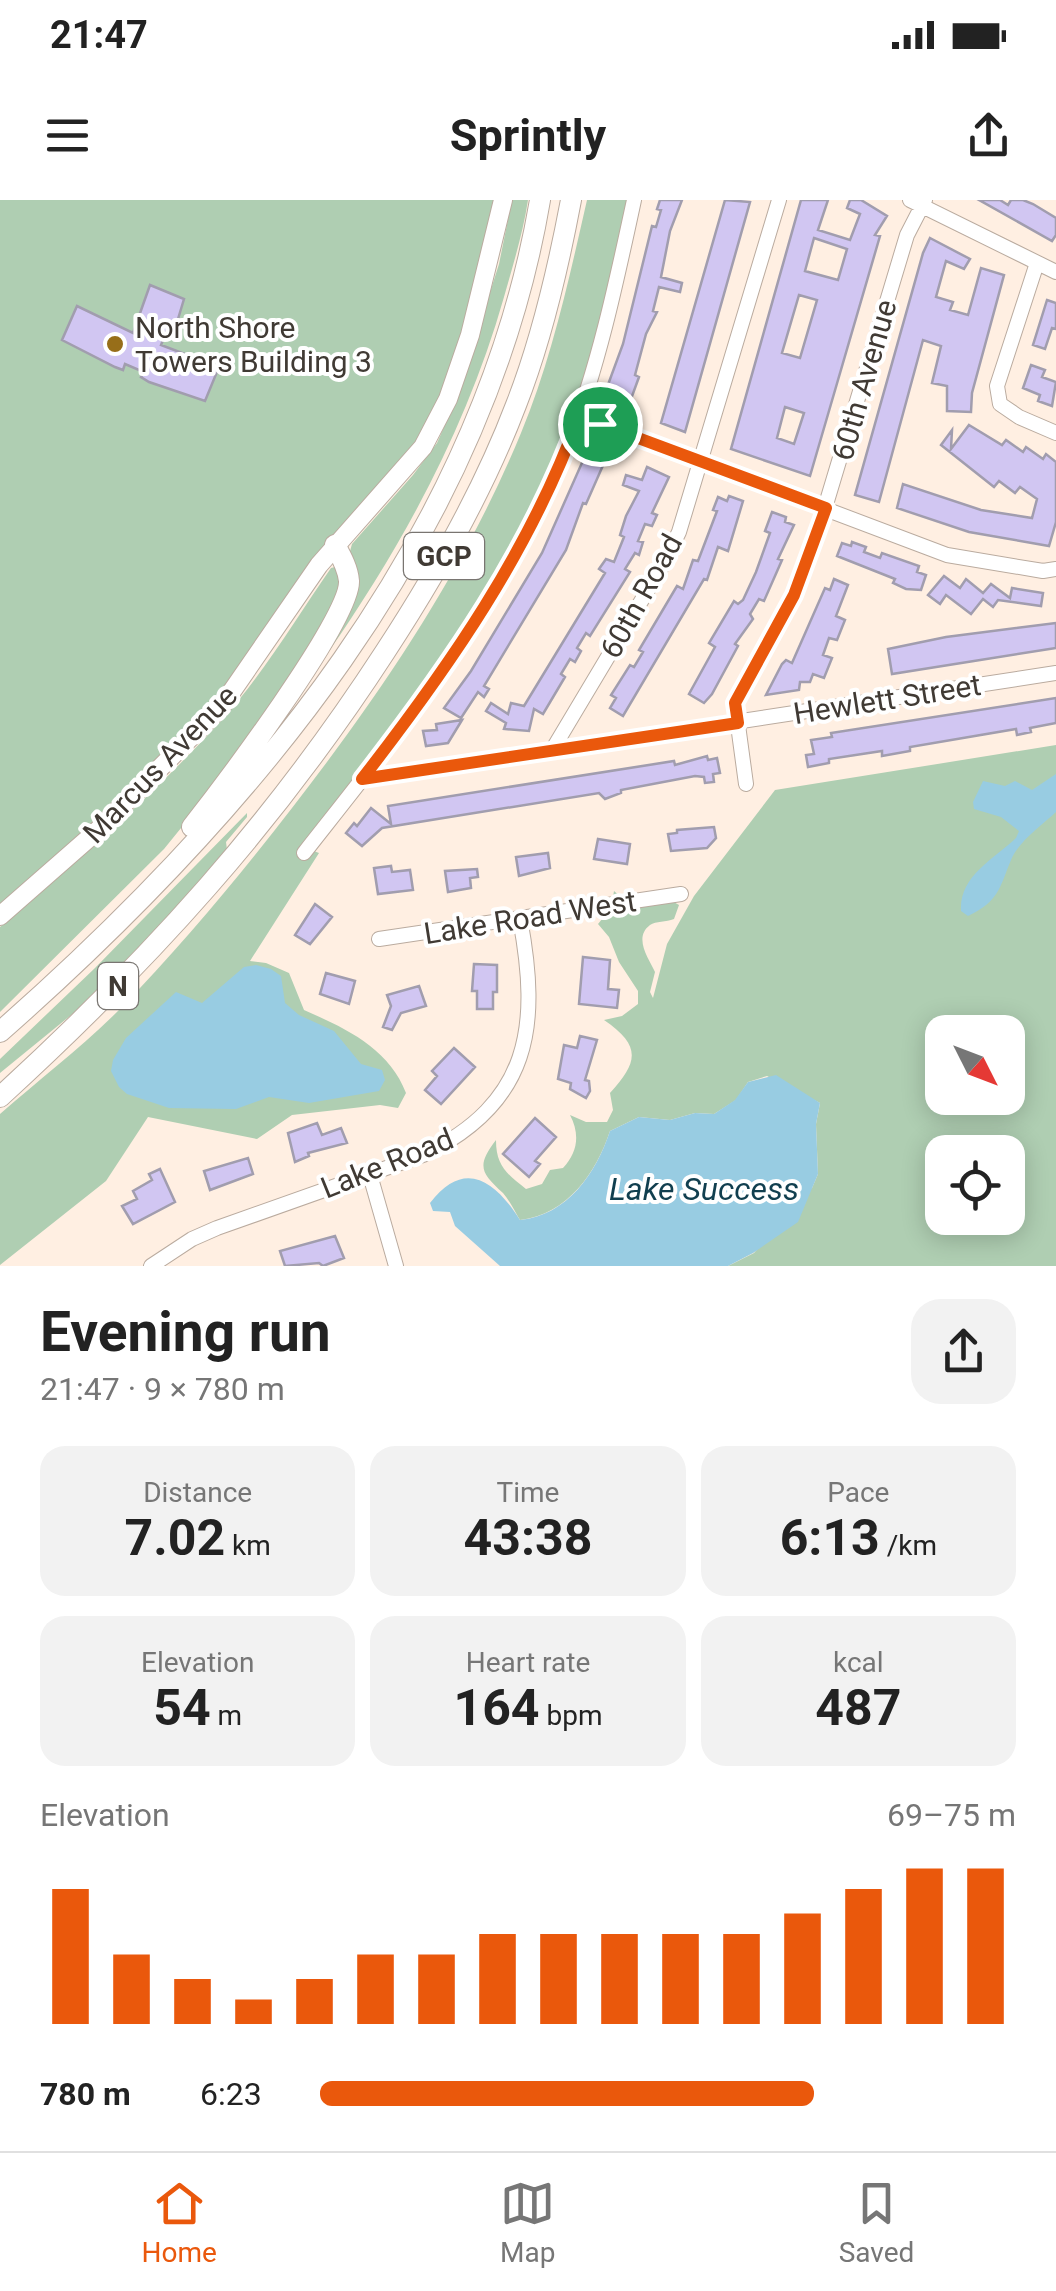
<!DOCTYPE html>
<html lang="en">
<head>
<meta charset="utf-8">
<style>
  :root { --surface:#fff; --page:#f2f2f2; --text:#222; --muted:#767676; --line:#e0e0e0; --accent:#ea580c }
  body { margin:0; font-family:Roboto,sans-serif; background:var(--page); color:var(--text); height:100vh; display:flex; flex-direction:column; font-size:38px; white-space:nowrap }
  * { box-sizing:border-box; margin:0 }
  p { font-size:32px; color:var(--muted) }
  .icon { flex:none; width:55px; height:55px; fill:none; stroke:currentColor; stroke-width:2; stroke-linecap:round; stroke-linejoin:round }
  .map { position:relative; height:1066px; overflow:hidden }
  .side { display:flex; flex-direction:column; background:var(--surface); flex:1 }
  .side>* { flex:none }
  .needle { width:65px; rotate:132deg }
  .fabs { position:absolute; left:925px; top:815px; display:grid; gap:20px }
  .fabs a { display:grid; place-items:center; width:100px; height:100px; border-radius:20px; background:var(--surface); box-shadow:0 5px 25px #0003; font-size:50px }
  .pin { position:absolute; display:grid; place-items:center; width:85px; height:85px; color:#fff; margin:-42px; border:5px solid #fff; border-radius:50%; box-shadow:0 2px 10px #0007 }
  .round { display:grid; place-items:center; flex:none; width:105px; height:105px; border-radius:30px; background:var(--page) }
  .overview { display:flex; align-items:center; justify-content:space-between; height:170px; padding:0 40px }
  h1 { font-size:55px; font-weight:700; line-height:75px }
  .metrics { display:grid; grid-template-columns:repeat(3,1fr); gap:15px; height:170px; padding:10px 40px }
  .metrics div { display:grid; align-content:center; border-radius:25px; background:var(--page); text-align:center }
  .metrics b { font-size:50px; font-weight:700 }
  .metrics small { font-size:28px; font-weight:400 }
  .metrics p { font-size:28px }
  .chart { height:280px; padding:20px 40px }
  .chart p { display:flex; justify-content:space-between }
  .chart svg { width:100%; height:180px; margin-top:10px; stroke:var(--accent); stroke-width:6 }
  ul { padding:0 40px; list-style:none; font-size:32px }
  li { display:grid; grid-template-columns:160px 120px 1fr; align-items:center; height:75px }
  li i { height:25px; border-radius:12px; background:var(--accent) }
  .status { display:flex; justify-content:space-between; align-items:center; height:70px; padding:0 50px; background:var(--surface); direction:ltr }
  .status svg { height:28px; fill:currentColor }
  header { display:flex; justify-content:space-between; align-items:center; height:130px; padding:0 40px; background:var(--surface); font-size:45px; font-weight:700 }
  .tab-bar { display:flex; justify-content:space-around; align-items:center; height:140px; border-top:2px solid var(--line); background:var(--surface); font-size:28px; color:var(--muted) }
  .tab-bar a { display:grid; justify-items:center; gap:5px }
  .tab-bar .on { color:var(--accent) }
  .map>svg:first-child { display:block }
  .green { fill:#afceb2; fill-rule:evenodd }
  .water { fill:#98cce2 }
  .building { fill:#d1c6f2; stroke:#a19dae; stroke-width:2.5; fill-rule:evenodd }
  .lines { fill:none; stroke-linecap:round; stroke-linejoin:round }
  .minor-casing { stroke:#baab9f; stroke-width:16 }
  .major-casing { stroke:#baab9f; stroke-width:20 }
  .highway-casing { stroke:#baab9f; stroke-width:22 }
  .minor { stroke:#fff; stroke-width:14 }
  .major { stroke:#fff; stroke-width:18 }
  .highway { stroke:#fff; stroke-width:20 }
  .route-casing { stroke:#fff; stroke-width:20 }
  .route { stroke:#ea580c; stroke-width:12 }
  .poi-dot { fill:#976e19; stroke:#fff; stroke-width:4 }
  .labels { text-anchor:middle; dominant-baseline:central; stroke-width:8; stroke-linejoin:round; paint-order:stroke }
  .shield { fill:#fff; stroke:#797571; stroke-width:2.5 }
  .shield-label { font-size:28px; font-weight:bold; fill:#403a34 }
  .poi-label { font-size:30px; fill:#403a34; stroke:#fff; text-anchor:start }
  .street-label { font-size:30px; fill:#403a34; stroke:#fff }
  .water-label { font-size:32px; font-style:italic; fill:#113f4f; stroke:#fff }
</style>
</head>
<body>
<div class="status"><b>21:47</b><svg viewBox="0 0 49 12"><path d="M0 12V9h3v3zM5 12V6h3v6zM10 12V3h3v9zM15 12V0h3v12zM26 1h20v11H26zM47 4h2v5h-2z"/></svg></div>
<header><svg class="icon" aria-label="menu" viewBox="0 0 24 24"><path d="M4 6h16M4 12h16M4 18h16"/></svg>Sprintly<svg class="icon" aria-label="share" viewBox="0 0 24 24"><path d="M12 15V3M7 8l5-5 5 5M5 13v7h14v-7"/></svg></header>
<div class="map">
<svg width="1056" height="1066" viewBox="0 0 1056 1066">
  <rect width="100%" height="100%" fill="#ffefe2"/>
  <path class="green" d="M0 0H503L439 220 335 345 243 479 0 716Z
    M512 0H528C523 33 513 65 504 97 467 227 404 343 327 454L322 451 352 344 413 275 437 243 456 200 499 64Z
    M587 0H627L605 110 570 220 520 336 435 478 306 648 319 653 250 761 266 763 289 773 304 810C345 828 389 848 406 893L398 908 380 905 292 915 257 939 148 917 106 981 0 1065V914C40 879 83 846 120 809 182 745 238 678 292 608 382 492 465 369 521 233 552 158 569 79 587 0Z
    M339 366 343 390 300 467 233 564 164 649 0 812V727C76 662 151 597 219 523 262 476 295 420 331 368Z
    M1056 545V1066H728L754 1053 812 988 818 974 816 924 820 903 767 876 748 882 736 900 714 914 695 913 670 920 639 917 610 931C596 973 568 1014 520 1020 515 1012 510 1001 503 993 481 973 476 966 496 940 496 966 507 974 526 989L542 984 550 970 563 968C578 952 580 934 570 915L586 922H607L613 910 610 893C638 862 642 846 604 820L622 816 638 804V791L619 762 609 737 598 724 611 708 614 691 623 699 672 701 679 705 674 719C666 722 656 721 650 725 633 738 649 759 655 772L650 792 653 798 667 744 694 696 775 590ZM942 832H1008V898H942ZM942 952H1008V1018H942Z
    M247 613V617L226 642 227 650 180 704 87 802 0 873V859L95 768Z"/>
  <path class="water" d="M1056 574V612C1042 625 1018 642 1011 660 999 689 999 701 968 716L961 711C959 676 993 660 1016 638L1019 631 1001 617 974 609 973 602 983 581 1005 586 1015 581 1032 590Z
    M256 765 271 769 281 776 285 803 299 815 334 831 361 864 382 870 385 880 379 891 309 903 269 897 236 909 169 908 127 894 119 887 111 871 113 860 126 838 176 792 202 803 244 767Z
    M776 875 820 903 816 924 818 974 798 1022 753 1053 728 1066H500L455 1026 450 1012 433 1011 430 1003C465 957 496 982 520 1020 568 1015 596 973 610 931L639 917 670 920 695 913 714 914 735 900 748 882Z"/>
  <path class="building" d="M660 0H682L670 31 661 77 682 83 680 92 659 87 653 111 657 112 646 134 635 175 639 177 627 210 602 201 623 144 652 26 656 27 661 10 657 9Z
    M725 0 750 2 685 232 661 223Z
    M801 0H828L818 30 850 40 860 14 847 8 850 0H861L887 16 875 35 880 36 810 276 731 249ZM814 38 847 49 838 80 805 71ZM799 95 817 100 800 158 782 153ZM785 207 804 213 794 244 777 238Z
    M979 0H1000L1008 5 1011 0H1023L1033 4 1056 18V35L1052 41Z
    M930 38 970 59 964 69 946 61 936 97 953 102 950 110 968 115 981 68 1004 75 972 193 971 212 947 211V186L932 183 941 146 923 140 879 302 855 295 923 53Z
    M150 85 184 99 178 119 174 125 170 123 161 145 219 167 205 201 149 182 141 177 144 172 125 164 123 170 115 167 62 140 77 106 133 133Z
    M1047 100 1056 103V129L1052 128 1045 149 1033 145Z
    M1031 165 1045 170 1042 177 1056 182 1052 206 1038 201 1040 195 1023 188Z
    M969 225 1002 245 1006 240 1023 252 1026 247 1043 259 1046 254 1056 262V322L1049 346 969 332 897 308 903 284 981 310 1032 318 1037 299 1020 287 1015 293 999 281 994 287 941 245 952 230 951 249Z
    M593 248 606 253 604 263 586 304 583 303 566 350 484 486 489 489 484 497 478 492 461 518 444 508 471 471 542 353 585 256 590 258Z
    M647 267 669 277 652 313 657 315 652 326 645 324 638 341 643 342 639 355 635 353 625 369 630 372 590 436 586 433 577 448 581 451 575 462 570 459 561 474 565 477 543 514 534 509 529 531 504 529 506 523 486 511 491 503 508 514 511 503 524 506 605 373 599 369 606 359 614 362 624 337 620 335 626 316 639 291 623 285 626 275 642 280Z
    M729 296 743 301 728 351 718 347 707 380 704 379 623 516 610 508 616 498 611 495 630 465 634 467 643 452 639 450 677 386 683 389 693 360 698 361 717 311 713 310 718 297 727 301Z
    M772 312 786 317 785 322 794 325 778 359 782 360 764 401 759 399 750 414 753 419 735 444 738 446 712 494 704 503 689 494 715 447 709 443 734 401 738 404 743 400 756 372 770 333 765 331Z
    M852 342 866 347 864 352 880 358 882 353 919 366 917 372 926 375 921 390 906 389 893 383 895 379 837 356 842 343 851 346Z
    M944 376 960 388 966 379 983 393 991 384 1010 398 1012 388 1043 393 1041 406 998 400 993 407 983 399 971 414 946 395 940 404 928 395Z
    M834 379 848 385 836 416 845 420 837 440 829 438 823 455 832 458 824 478 813 474 810 482H800L799 490 766 495 782 464 786 460 792 463 825 388 830 390Z
    M1056 423V448L892 474 888 449 946 437Z
    M1056 498V523L1030 528 1031 532 1017 535 1016 529 910 547V551L882 556V551L829 559V563L808 567 806 555 814 554 811 540 832 537 831 533Z
    M462 520 448 543 426 546 423 531 437 530 436 524Z
    M707 556 708 560 717 558 720 573 713 574 714 582 705 583 704 577 695 576 621 590V593L605 599 599 593 382 628 362 646 346 633 354 623 357 626 371 608 391 624 388 606 674 561 675 565Z
    M714 627 716 638 707 648 671 651 668 634 677 633V630Z
    M598 639 630 644 627 664 594 659Z
    M548 653 550 668 519 676 516 657Z
    M391 666 392 672 410 670 413 690 378 694 374 668Z
    M477 669 478 677 470 678 471 688 448 692 445 671Z
    M315 704 332 717 310 744 295 735Z
    M583 757 610 760 608 789 619 790 617 808 579 804Z
    M474 764 497 765V792H493V809H477V791H472Z
    M326 773 355 781 349 804 320 794Z
    M419 786 426 806 401 813 392 830 383 827 391 806 387 795Z
    M580 836 597 840 585 880 589 881 590 891 586 898 570 889 571 883 558 879 564 845 577 848Z
    M454 848 475 867 441 904 425 890 437 876 432 871Z
    M535 918 556 937 535 961 540 964 529 977 503 954Z
    M317 923 322 935 341 928 347 943 308 953 309 956 295 962 288 933Z
    M248 958 253 974 210 990 204 971Z
    M160 969 175 1002 133 1024 122 1006 137 999 133 991 152 980 149 974Z
    M335 1036 344 1058 323 1066 319 1063 285 1066 280 1051Z"/>
  <g class="lines">
    <defs>
      <path id="minor" d="M910 0 1056 72
        M1037 63 997 186 1000 204 1019 217 1056 233
        M579 216 947 355 1043 371 1056 369
        M551 552 664 363 679 332 779 0
        M362 579 1056 473
        M746 584 735 503 794 395 821 321 907 35 925 0
        M304 653C403 527 508 400 567 248 598 168 616 84 634 0
        M379 739 681 694
        M370 975 396 1066
        M151 1066 192 1039 217 1028 423 955C531 903 540 826 520 719"/>
      <path id="major" d="M0 716 97 631 221 507 319 365 423 247 448 199 470 135 503 0"/>
      <path id="highway" d="M192 627C221 590 351 419 349 381 348 368 341 356 335 345
        M0 832C250 612 483 337 540 0
        M0 897C151 759 274 623 385 452 436 374 483 292 516 205 542 139 558 69 571 0"/>
    </defs>
    <use href="#minor" class="minor-casing"/>
    <use href="#major" class="major-casing"/>
    <use href="#highway" class="highway-casing"/>
    <use href="#minor" class="minor"/>
    <use href="#major" class="major"/>
    <use href="#highway" class="highway"/>
  </g>
  <g class="lines">
    <defs>
      <path id="route" d="M579 216 826 308 794 395 735 503 738 523 362 579C449 467 530 351 579 216Z"/>
    </defs>
    <use href="#route" class="route-casing"/>
    <use href="#route" class="route"/>
  </g>
  <circle class="poi-dot" cx="115" cy="144" r="10"/>
  <g class="labels">
    <g class="shield">
      <rect x="404" y="333" width="80" height="46" rx="8"/>
      <rect x="98" y="763" width="40" height="46" rx="8"/>
    </g>
    <g class="shield-label">
      <text x="444" y="356">GCP</text>
      <text x="118" y="786">N</text>
    </g>
    <g class="poi-label">
      <text x="135" y="127">North Shore<tspan x="135" dy="34">Towers Building 3</tspan></text>
    </g>
    <g class="street-label">
      <text transform="translate(864 180) rotate(-74)">60th Avenue</text>
      <text transform="translate(641 396) rotate(-61)">60th Road</text>
      <text transform="translate(887 499) rotate(-9)">Hewlett Street</text>
      <text transform="translate(160 564) rotate(-46)">Marcus Avenue</text>
      <text transform="translate(530 717) rotate(-9)">Lake Road West</text>
      <text transform="translate(387 963) rotate(-22)">Lake Road</text>
    </g>
    <g class="water-label">
      <text x="704" y="989">Lake Success</text>
    </g>
  </g>
</svg>
<div class="fabs">
<a><svg class="needle" viewBox="-14 -14 28 28"><path d="M0-13l5 13h-10z" fill="#e53935"/><path d="M0 13l5-13h-10z" fill="#767676"/></svg></a>
<a><svg class="icon" aria-label="locate" viewBox="0 0 24 24"><circle cx="12" cy="12" r="6"/><path d="M12 2v4M12 18v4M2 12h4M18 12h4"/></svg></a>
</div>
<div class="pin" style="left:600px;top:224px;background:#1e9e55"><svg class="icon" aria-label="arrive" viewBox="0 0 24 24"><path d="M6 21V4h12l-3 4 3 4H6"/></svg></div>
</div>
<section class="side">
<div class="overview"><div><h1>Evening run</h1><p>21:47 · 9 × 780 m</p></div><a class="round"><svg class="icon" aria-label="share" viewBox="0 0 24 24"><path d="M12 15V3M7 8l5-5 5 5M5 13v7h14v-7"/></svg></a></div>
<div class="metrics">
<div><p>Distance</p><b>7.02<small> km</small></b></div>
<div><p>Time</p><b>43:38</b></div>
<div><p>Pace</p><b>6:13<small> /km</small></b></div>
</div>
<div class="metrics">
<div><p>Elevation</p><b>54<small> m</small></b></div>
<div><p>Heart rate</p><b>164<small> bpm</small></b></div>
<div><p>kcal</p><b>487</b></div>
</div>
<div class="chart"><p><span>Elevation</span>69–75 m</p>
<svg viewBox="0 0 160 44" preserveAspectRatio="none"><path d="M5 44V11M15 44V27M25 44V33M35 44V38M45 44V33M55 44V27M65 44V27M75 44V22M85 44V22M95 44V22M105 44V22M115 44V22M125 44V17M135 44V11M145 44V6M155 44V6"/></svg>
</div>
<ul>
<li><b>780 m</b>6:23<i style="width:71%"></i></li>
</ul>
</section>
<nav class="tab-bar">
<a class="on"><svg class="icon" aria-label="home" viewBox="0 0 24 24"><path d="M3 11l9-7 9 7M6 9v11h12V9"/></svg>Home</a>
<a><svg class="icon" aria-label="map" viewBox="0 0 24 24"><path d="M3 6l6-2 6 2 6-2v14l-6 2-6-2-6 2zM9 4v14M15 6v14"/></svg>Map</a>
<a><svg class="icon" aria-label="saved" viewBox="0 0 24 24"><path d="M7 4h10v16l-5-4-5 4z"/></svg>Saved</a>
</nav>
</body>
</html>
